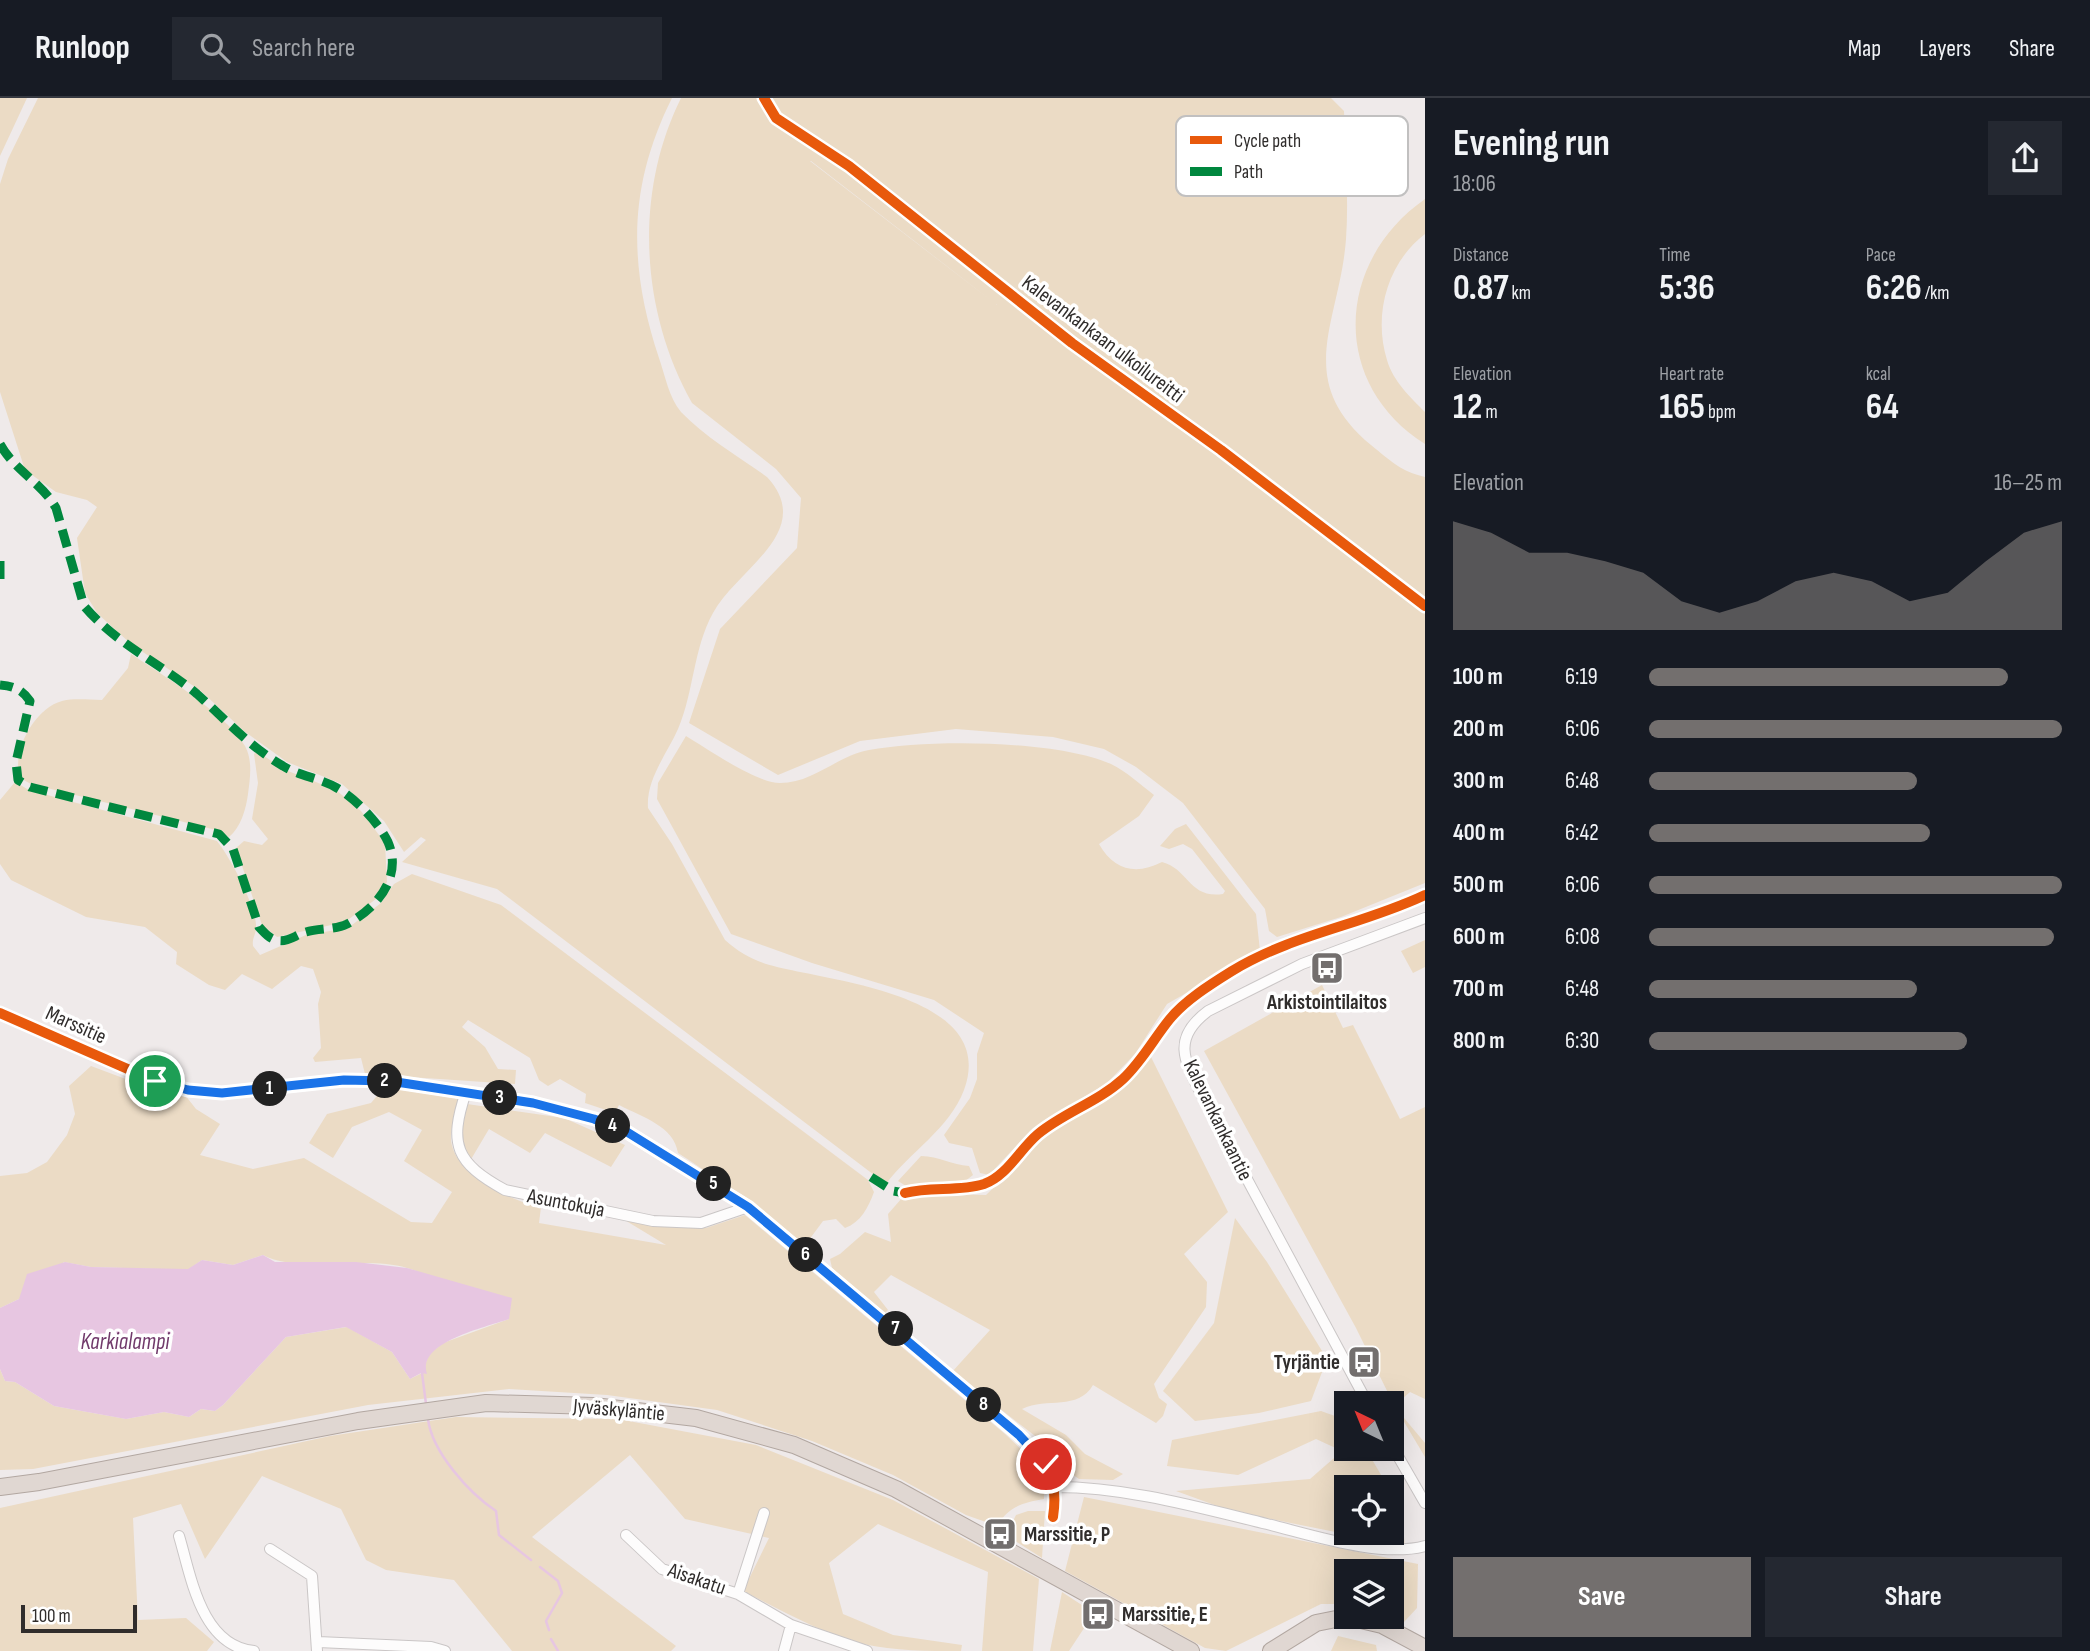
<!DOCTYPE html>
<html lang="en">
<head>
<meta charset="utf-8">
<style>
  :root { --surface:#171b24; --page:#242831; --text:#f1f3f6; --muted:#9ea1a6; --line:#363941; --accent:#736f6e }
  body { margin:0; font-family:"Sofia Sans Condensed",sans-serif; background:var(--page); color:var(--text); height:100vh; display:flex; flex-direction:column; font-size:26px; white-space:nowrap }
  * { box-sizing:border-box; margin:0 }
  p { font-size:23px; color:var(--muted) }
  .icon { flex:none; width:38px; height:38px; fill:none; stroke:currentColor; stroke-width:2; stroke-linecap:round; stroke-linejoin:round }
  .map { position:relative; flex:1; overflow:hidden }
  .drawer { display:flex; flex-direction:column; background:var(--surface); width:665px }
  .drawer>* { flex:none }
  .needle { width:46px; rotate:317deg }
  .controls { position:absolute; left:1334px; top:1293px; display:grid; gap:14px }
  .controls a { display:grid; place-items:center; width:70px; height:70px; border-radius:0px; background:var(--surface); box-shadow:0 7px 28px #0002; font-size:35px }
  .scale { position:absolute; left:21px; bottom:18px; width:116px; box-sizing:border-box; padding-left:7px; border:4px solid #302d2c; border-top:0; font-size:19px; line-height:24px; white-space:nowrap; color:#302d2c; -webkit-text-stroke:5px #fff; paint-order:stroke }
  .pin { position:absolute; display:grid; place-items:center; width:60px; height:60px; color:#fff; margin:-30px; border:4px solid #fff; border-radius:50%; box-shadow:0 2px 7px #0007 }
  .km { position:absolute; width:35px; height:35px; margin:-18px; border-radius:50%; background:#222; color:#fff; font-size:19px; line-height:35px; text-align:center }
  .round { display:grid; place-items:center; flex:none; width:74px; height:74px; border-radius:0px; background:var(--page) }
  .overview { display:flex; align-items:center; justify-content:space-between; height:119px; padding:0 28px }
  h1 { font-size:38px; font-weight:700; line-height:52px }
  .figures { display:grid; grid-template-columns:repeat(3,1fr); gap:10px; height:119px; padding:7px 28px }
  .figures div { display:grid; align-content:center }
  .figures b { font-size:35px; font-weight:700 }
  .figures small { font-size:19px; font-weight:400 }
  .figures p { font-size:19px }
  .chart { height:196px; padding:14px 28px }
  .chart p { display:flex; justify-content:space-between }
  .chart svg { width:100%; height:126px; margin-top:7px; fill:var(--accent); opacity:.7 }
  .button { display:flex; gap:14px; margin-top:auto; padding:14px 28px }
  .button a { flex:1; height:80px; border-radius:0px; background:var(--accent); color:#fff; font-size:28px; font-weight:700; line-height:80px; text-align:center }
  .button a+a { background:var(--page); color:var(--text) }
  ul { padding:0 28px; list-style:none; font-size:23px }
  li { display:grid; grid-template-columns:112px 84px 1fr; align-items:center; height:52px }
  li i { height:18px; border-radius:9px; background:var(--accent) }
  header { display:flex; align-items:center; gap:42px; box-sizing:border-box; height:98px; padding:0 35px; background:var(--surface); border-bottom:2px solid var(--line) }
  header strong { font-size:33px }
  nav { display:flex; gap:38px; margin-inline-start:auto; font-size:24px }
  .search { width:490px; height:63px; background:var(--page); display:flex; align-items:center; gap:18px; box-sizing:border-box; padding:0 24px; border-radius:0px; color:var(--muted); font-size:26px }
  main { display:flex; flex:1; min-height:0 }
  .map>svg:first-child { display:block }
  .green { fill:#ebdbc5; fill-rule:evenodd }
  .water { fill:#e7c6e1 }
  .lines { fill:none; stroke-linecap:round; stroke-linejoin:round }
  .stream { stroke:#e7c6e1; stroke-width:2.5 }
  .minor-casing { stroke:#cac6c6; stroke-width:12 }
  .highway-casing { stroke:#b2a7a1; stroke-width:18 }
  .minor { stroke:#fdfcfc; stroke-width:10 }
  .highway { stroke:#e0d7d2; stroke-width:16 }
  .quiet { stroke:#00873e; stroke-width:9; stroke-dasharray:18 9; stroke-linecap:butt }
  .cycleway-casing { stroke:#fff; stroke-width:15 }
  .cycleway { stroke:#e8590c; stroke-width:10 }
  .route-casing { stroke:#fff; stroke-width:14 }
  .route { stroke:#1a73e8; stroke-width:9 }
  .labels { text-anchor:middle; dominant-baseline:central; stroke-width:7; stroke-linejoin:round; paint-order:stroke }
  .street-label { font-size:21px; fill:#302d2c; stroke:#fff }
  .poi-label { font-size:21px; font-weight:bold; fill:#302d2c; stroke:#fff; text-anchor:start }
  .water-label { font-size:23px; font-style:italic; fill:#713a6b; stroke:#fff }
  .key { fill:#fff; stroke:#c1c0c0; stroke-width:2 }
  .key-label { font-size:19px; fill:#302d2c }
</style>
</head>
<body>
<header>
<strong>Runloop</strong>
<div class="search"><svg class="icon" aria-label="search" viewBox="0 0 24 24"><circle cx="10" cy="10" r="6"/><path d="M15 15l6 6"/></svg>Search here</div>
<nav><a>Map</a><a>Layers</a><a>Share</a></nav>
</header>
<main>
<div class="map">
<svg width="1425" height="1553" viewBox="0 0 1425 1553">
  <rect width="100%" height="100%" fill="#efeaea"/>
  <path class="green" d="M0 0H27L0 58Z
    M38 0H672C628 88 628 167 659 260 665 277 669 300 681 314 705 339 739 359 767 379 817 433 736 472 713 515 693 551 694 594 678 631 667 656 646 681 648 710L672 746 725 842C737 853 751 861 766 866 822 883 1000 894 964 992 949 1031 910 1054 886 1086L497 791 402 764 426 742 421 739 404 754 384 723 342 686 287 664 244 633 201 593 131 546 97 515 85 495 77 440 97 409 87 402 56 394 25 372 0 294V86L8 61Z
    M681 0H1331L1344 13C1345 55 1349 99 1346 141 1340 224 1292 281 1371 347 1391 363 1400 373 1425 379V785L1341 819 1277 839 1269 833 1265 811 1183 705 1136 669 1104 651 1053 639 956 631 860 643 778 677 689 625 720 531 797 450 801 400 776 371 692 305C640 212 634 95 681 0ZM810 63H811L997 207Z
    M1425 101V136C1387 165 1373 217 1387 262 1393 283 1410 299 1425 314V346C1330 286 1335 164 1425 101Z
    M131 556C160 575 229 618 245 648 253 663 250 680 248 696 246 711 241 729 229 739L220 733 31 686 20 680C11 653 35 610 62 603 75 600 89 602 102 602L128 570Z
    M686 638C708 651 756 685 780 685 814 685 838 657 869 652 929 641 1056 642 1111 666 1126 673 1141 687 1154 697L1139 718 1099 746C1114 773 1137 777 1162 764 1189 771 1189 801 1223 796L1225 793 1192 751 1183 746 1169 751 1160 748 1175 731 1186 726 1256 816 1260 853 1167 906 1135 956 1107 985 1033 1030 989 1077 980 1075 972 1050 949 1045 944 1037 970 1000 977 981V956L984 935 934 902 812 865 731 836 657 701 658 685Z
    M257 653 283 671 336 692 361 713 385 745 387 784 376 801 345 824 277 839 262 827 236 750 244 743 262 747 268 741 252 721 258 685 254 656Z
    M15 684 29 692 217 743C230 759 258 811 256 831 255 838 252 841 253 848L260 857 306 837 348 830 381 805 394 786 412 776 501 807 868 1082 874 1094C868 1110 861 1124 845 1130L836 1121 823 1123 806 1146C761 1119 723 1083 678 1055 674 1028 642 1019 619 1007L615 1015 585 1005 586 996 560 981 548 988 539 982 530 960 468 922 462 929 485 949 498 971 516 972 515 986 365 976 361 960 315 964 313 960 321 950 318 906 321 894 313 871 301 868 272 891 242 876 225 892 209 887 176 866 177 854 145 829 86 819 11 782 0 766V702Z
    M1425 842V869L1413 875 1401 853Z
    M1322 887 1343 930 1353 927 1400 1021 1425 1009V1301L1410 1294 1394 1308 1425 1345V1359L1394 1307 1356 1230 1204 953Z
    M1151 959 1228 1114 1184 1156 1207 1184 1206 1209 1154 1286 1159 1300 1167 1306 1163 1318 1156 1325 1093 1287C1078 1313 1047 1299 1022 1311L1066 1337 1085 1356 1123 1376 1113 1382 1079 1381 1060 1368 1043 1344 952 1274 990 1232 891 1177 874 1194 888 1212 883 1217 832 1170 830 1161 840 1156 865 1134 891 1144 888 1116 902 1100 948 1096 986 1097 1051 1033 1103 1001Z
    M91 968 155 992 185 997 196 1011 220 1026 200 1057 253 1071 304 1060 411 1124 432 1125 452 1094 404 1063 422 1032 389 1014 352 1029 333 1060 309 1045 327 1016 371 1005 386 987 460 999C457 1011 450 1029 451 1042 454 1077 512 1103 541 1109L539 1125 666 1147 623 1121 653 1127 706 1130 745 1117 1005 1336C1025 1355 1046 1372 1044 1401 1022 1405 1009 1408 997 1428L966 1417 893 1377 812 1343 717 1312 607 1297 509 1291 368 1307 33 1371 0 1372V1271L5 1283 15 1284 54 1308 126 1321 164 1314 189 1319 201 1311 215 1313 223 1307 286 1239 347 1229 392 1254 410 1281 422 1275 429 1256 443 1245 509 1221C479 1206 438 1179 407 1170 365 1157 297 1176 263 1157L233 1167 202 1162 188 1172 91 1169 64 1164 19 1201 0 1210V1078L27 1075 47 1064 67 1037 75 1016 69 988Z
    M467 1006 564 1020 625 1047 611 1069 545 1035 530 1055 489 1031 470 1063C458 1044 463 1027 467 1006Z
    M921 1058C939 1058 952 1067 969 1068L973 1077 964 1084 906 1088 898 1083Z
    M1235 1120 1267 1164 1327 1261 1311 1303 1259 1315 1195 1323 1163 1293 1214 1225Z
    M1321 1313 1346 1322V1351H1366L1388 1389 1346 1390V1435H1391V1395L1401 1412 1405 1448 1231 1413 1176 1393 1310 1381 1342 1353 1316 1341 1238 1377 1167 1368 1172 1342Z
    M456 1319 618 1321 756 1347 893 1402 1039 1481 1033 1553H982L988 1474 878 1426 829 1465 843 1516 893 1537 962 1547 961 1553C928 1553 895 1553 863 1546 821 1535 781 1512 743 1493L769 1440 685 1421 630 1357 532 1439 676 1548 671 1553H512L454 1482 386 1472 366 1462 341 1411 262 1378 205 1461 181 1406 133 1420 138 1522 186 1520 214 1544 207 1553H0V1410L330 1338Z
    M1084 1399 1418 1466 1417 1510 1404 1524 1391 1516V1474H1346V1506H1321L1226 1553 1205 1550 1065 1473Z
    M1028 1413H1045L1042 1460 1006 1437 1016 1417Z
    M1062 1494 1094 1515 1069 1553H1050Z
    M1338 1538 1376 1547 1377 1553H1331Z"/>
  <path class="water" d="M263 1157 275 1164H356L407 1170 512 1200 509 1221C487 1229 416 1244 427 1276L421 1275 410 1281 392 1254 346 1229 286 1239 223 1307 215 1313 201 1311 189 1319 164 1314 126 1321 54 1308 15 1284 5 1283 0 1271V1210L19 1201 27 1176 65 1164 91 1169 188 1171 202 1162 233 1167Z"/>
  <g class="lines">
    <path class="stream" d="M422 1275 426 1306
      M428 1321C432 1354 469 1395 496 1413L499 1437 531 1462
      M540 1469 558 1483 562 1495 546 1523 549 1532
      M551 1541 558 1553"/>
    <defs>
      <path id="minor" d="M0 915 155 983 188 992 222 995 344 982 390 983 533 1005 595 1021 627 1034 748 1109 1019 1337C1047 1364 1059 1380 1053 1419
        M466 994C448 1047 456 1065 505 1092L653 1123 701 1125 748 1109
        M1368 1306 1205 1003C1186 966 1169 942 1208 913L1302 866 1425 820
        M1391 1346 1425 1405
        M1055 1389C1127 1389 1197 1409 1267 1426 1312 1437 1380 1460 1425 1448
        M626 1437 662 1471 738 1496 791 1527 867 1553
        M179 1438C191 1478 201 1548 254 1553
        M270 1451 312 1478 317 1553
        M738 1496 764 1415
        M318 1544 431 1549 445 1553
        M784 1553 791 1527"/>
      <path id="highway" d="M0 1389 39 1384 358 1323 486 1305 594 1308 696 1320 794 1347 896 1391 1191 1553
        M1348 1519 1382 1527 1425 1550
        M1271 1553 1316 1525 1346 1519"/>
    </defs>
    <use href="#minor" class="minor-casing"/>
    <use href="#highway" class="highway-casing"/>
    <use href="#minor" class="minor"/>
    <use href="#highway" class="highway"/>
    <path class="quiet" d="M0 346C14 372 42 385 56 410L84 508C116 546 160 565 197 596 225 621 250 649 283 668 299 678 320 680 337 690 355 700 379 725 388 744 403 779 377 810 347 826 335 832 319 830 306 834 295 837 288 845 276 842 268 840 264 834 259 829L233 751 219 736 30 689 18 682 16 664 30 603C22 591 13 588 0 587
      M0 463V487
      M871 1079 893 1093 905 1095"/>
    <defs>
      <path id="cycleway" d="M764 0 776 20 849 68 1072 245 1221 352 1425 508
        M0 915 155 983 188 992 222 995 344 982 390 983 533 1005 595 1021 627 1034 748 1109 1019 1337C1047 1364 1059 1380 1053 1419
        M905 1095C930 1088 959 1094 984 1086 1007 1078 1020 1051 1038 1036 1065 1014 1098 1004 1123 981 1142 963 1153 942 1169 922 1184 903 1211 886 1232 873 1293 836 1362 827 1425 797"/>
    </defs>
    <use href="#cycleway" class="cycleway-casing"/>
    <use href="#cycleway" class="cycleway"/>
  </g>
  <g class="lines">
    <defs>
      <path id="route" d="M155 983 188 992 222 995 344 982 390 983 533 1005 594 1021 627 1034 748 1109 1019 1337 1046 1366"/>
    </defs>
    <use href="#route" class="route-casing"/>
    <use href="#route" class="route"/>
  </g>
  <defs>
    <symbol id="bus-square" viewBox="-11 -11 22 22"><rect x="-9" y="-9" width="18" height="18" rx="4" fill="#736f6e" stroke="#fff"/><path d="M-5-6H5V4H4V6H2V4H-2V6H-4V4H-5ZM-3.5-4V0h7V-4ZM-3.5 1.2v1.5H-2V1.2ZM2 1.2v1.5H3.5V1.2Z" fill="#fff"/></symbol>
  </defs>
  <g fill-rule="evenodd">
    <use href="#bus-square" x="1308" y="851" width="38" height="38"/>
    <use href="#bus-square" x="1345" y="1245" width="38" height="38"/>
    <use href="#bus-square" x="981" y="1417" width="38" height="38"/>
    <use href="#bus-square" x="1079" y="1497" width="38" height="38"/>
  </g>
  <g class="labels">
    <g class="street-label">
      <text transform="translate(1103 241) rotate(37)">Kalevankankaan ulkoilureitti</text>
      <text transform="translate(76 927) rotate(24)">Marssitie</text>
      <text transform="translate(1218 1022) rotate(64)">Kalevankankaantie</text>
      <text transform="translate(566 1105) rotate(11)">Asuntokuja</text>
      <text transform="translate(619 1312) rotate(5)">Jyväskyläntie</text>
      <text transform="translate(697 1481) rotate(19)">Aisakatu</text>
    </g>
    <g class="poi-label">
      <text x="1327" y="904" text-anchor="middle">Arkistointilaitos</text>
      <text x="1340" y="1264" text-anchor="end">Tyrjäntie</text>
      <text x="1024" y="1436">Marssitie, P</text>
      <text x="1122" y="1516">Marssitie, E</text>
    </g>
    <g class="water-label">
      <text x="125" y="1244">Karkialampi</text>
    </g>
  </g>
  <rect x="1176" y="18" width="232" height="80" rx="10" class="key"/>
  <rect x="1190" y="38" width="32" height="8" fill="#e8590c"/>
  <rect x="1190" y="69" width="32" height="9" fill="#00873e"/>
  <g class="key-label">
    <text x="1234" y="49">Cycle path</text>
    <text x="1234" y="80">Path</text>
  </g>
</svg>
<div class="controls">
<a><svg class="needle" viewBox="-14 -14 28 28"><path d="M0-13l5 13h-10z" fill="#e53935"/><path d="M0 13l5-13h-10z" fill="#9ea1a6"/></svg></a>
<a><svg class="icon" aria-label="locate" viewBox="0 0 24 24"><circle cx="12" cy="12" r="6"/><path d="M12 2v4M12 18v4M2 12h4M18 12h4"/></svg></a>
<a><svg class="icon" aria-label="layers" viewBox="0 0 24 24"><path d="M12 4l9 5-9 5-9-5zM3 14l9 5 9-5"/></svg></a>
</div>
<div class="scale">100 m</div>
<div class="pin" style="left:155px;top:983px;background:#1e9e55"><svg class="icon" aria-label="arrive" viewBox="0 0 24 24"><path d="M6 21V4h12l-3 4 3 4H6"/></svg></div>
<div class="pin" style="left:1046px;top:1366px;background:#d93025"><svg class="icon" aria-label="check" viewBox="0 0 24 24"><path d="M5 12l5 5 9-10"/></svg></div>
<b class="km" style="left:270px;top:991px">1</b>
<b class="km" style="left:385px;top:983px">2</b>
<b class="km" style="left:500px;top:1000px">3</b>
<b class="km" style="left:613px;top:1028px">4</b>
<b class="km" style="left:714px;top:1086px">5</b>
<b class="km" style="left:806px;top:1157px">6</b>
<b class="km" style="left:896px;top:1231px">7</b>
<b class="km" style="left:984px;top:1307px">8</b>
</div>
<section class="drawer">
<div class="overview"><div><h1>Evening run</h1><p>18:06</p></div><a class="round"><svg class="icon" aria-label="share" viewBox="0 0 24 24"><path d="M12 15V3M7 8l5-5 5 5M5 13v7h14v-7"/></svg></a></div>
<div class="figures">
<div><p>Distance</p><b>0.87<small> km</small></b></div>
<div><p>Time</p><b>5:36</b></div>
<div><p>Pace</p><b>6:26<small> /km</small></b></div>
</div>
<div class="figures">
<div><p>Elevation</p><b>12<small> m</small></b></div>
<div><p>Heart rate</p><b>165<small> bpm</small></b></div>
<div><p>kcal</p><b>64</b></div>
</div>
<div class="chart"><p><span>Elevation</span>16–25 m</p>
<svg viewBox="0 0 160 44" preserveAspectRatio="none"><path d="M0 44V6L10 10L20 17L30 17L40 20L50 24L60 34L70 38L80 34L90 27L100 24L110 27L120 34L130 31L140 20L150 10L160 6V44z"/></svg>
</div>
<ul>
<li><b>100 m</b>6:19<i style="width:87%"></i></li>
<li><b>200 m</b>6:06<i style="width:100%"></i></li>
<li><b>300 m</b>6:48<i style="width:65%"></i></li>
<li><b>400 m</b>6:42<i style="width:68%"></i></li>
<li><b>500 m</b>6:06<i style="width:100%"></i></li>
<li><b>600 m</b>6:08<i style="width:98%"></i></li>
<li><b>700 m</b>6:48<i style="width:65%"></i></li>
<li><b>800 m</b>6:30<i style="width:77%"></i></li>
</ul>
<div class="button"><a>Save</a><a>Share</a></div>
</section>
</main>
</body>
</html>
